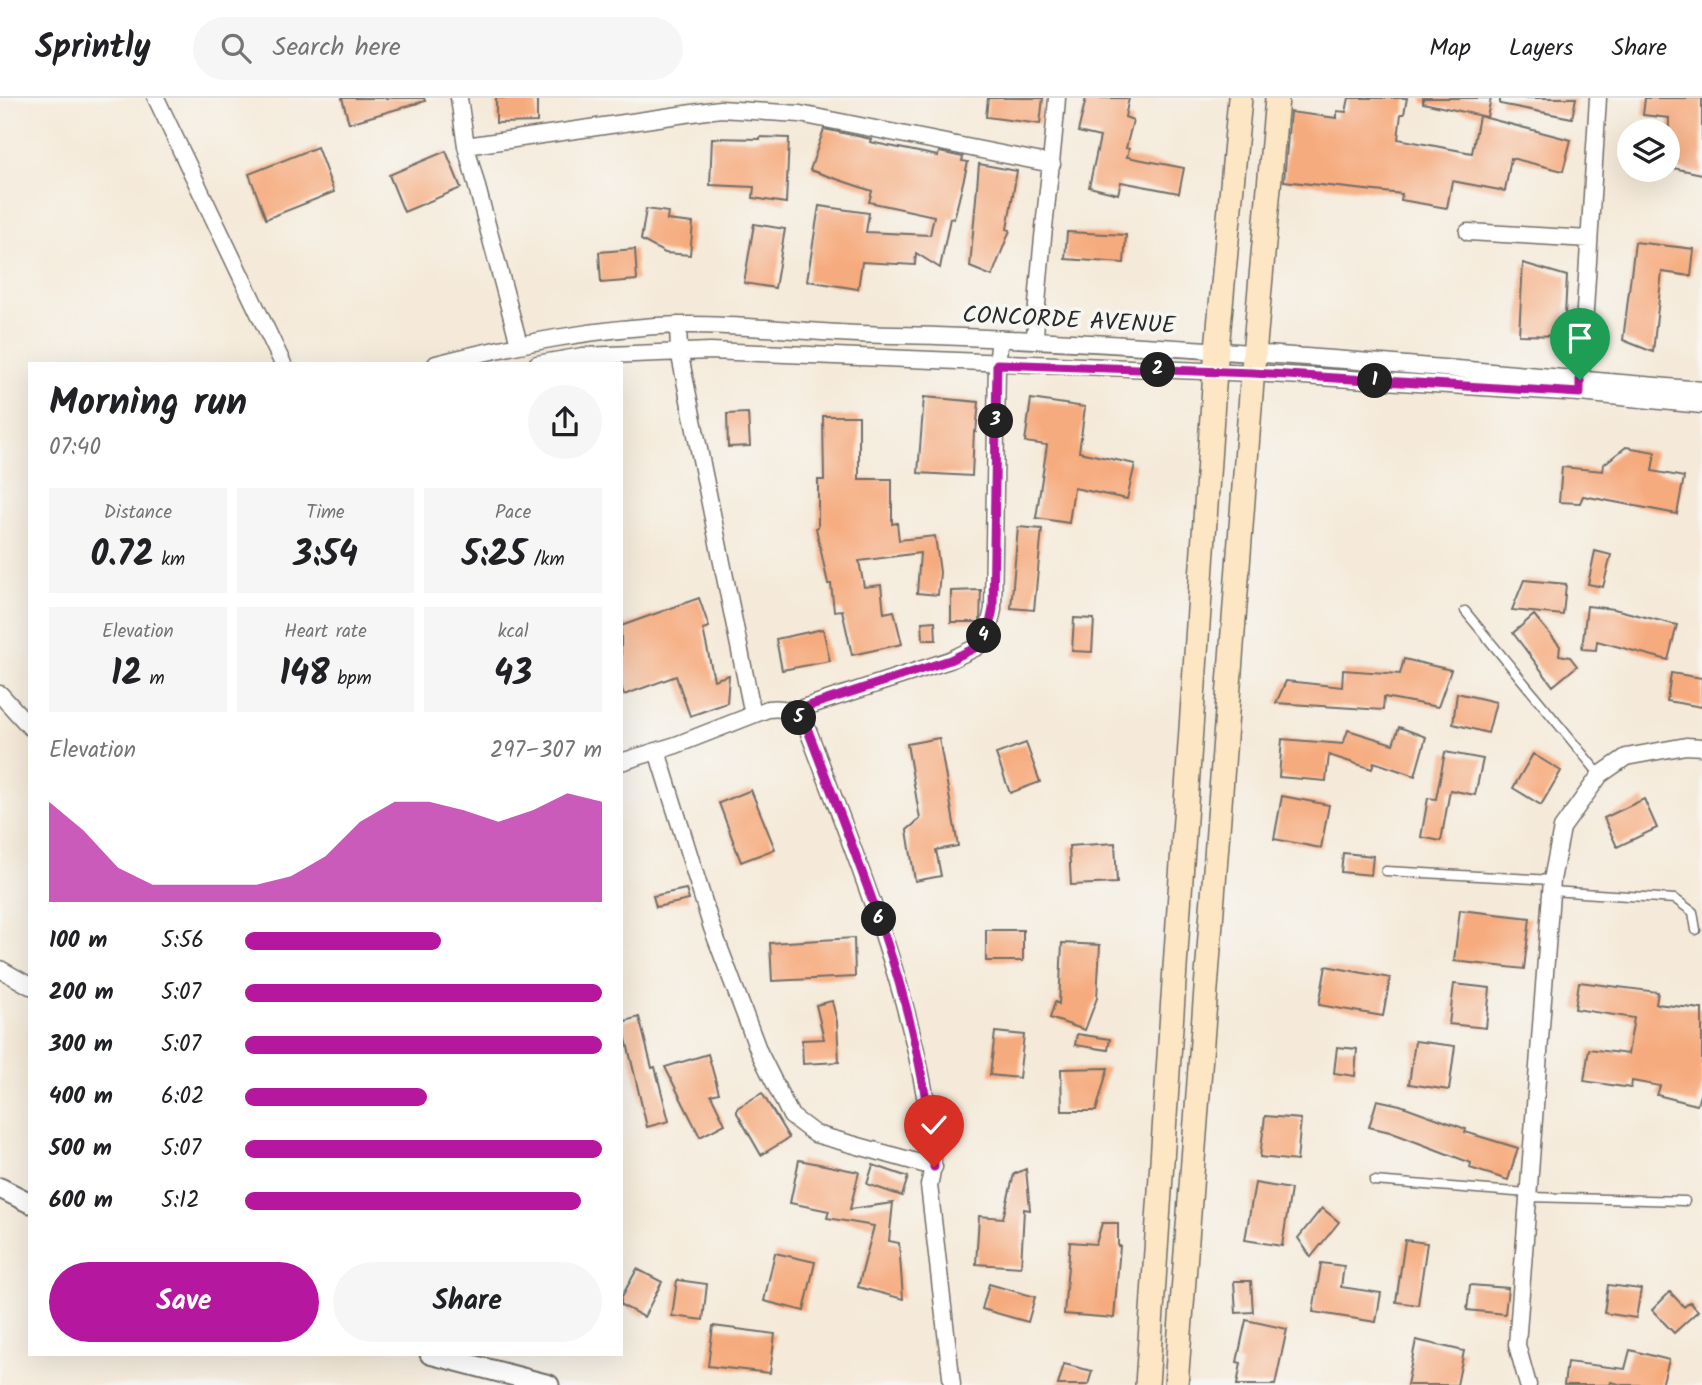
<!DOCTYPE html>
<html lang="en">
<head>
<meta charset="utf-8">
<style>
  :root { --surface:#fff; --page:#f6f6f6; --text:#202124; --muted:#757577; --line:#e0e0e0; --accent:#b5179e }
  body { margin:0; font-family:Kalam,sans-serif; background:var(--page); color:var(--text); height:100vh; display:flex; flex-direction:column; font-size:26px; white-space:nowrap }
  * { box-sizing:border-box; margin:0 }
  p { font-size:23px; color:var(--muted) }
  .icon { flex:none; width:38px; height:38px; fill:none; stroke:currentColor; stroke-width:2; stroke-linecap:round; stroke-linejoin:round }
  .map { position:relative; flex:1; overflow:hidden }
  .sheet { position:absolute; left:28px; top:264px; width:595px; height:994px; display:flex; flex-direction:column; background:var(--surface); border-radius:0px; box-shadow:0 7px 28px #0002 }
  .sheet>* { flex:none }
  .buttons { position:absolute; left:1617px; top:21px; display:grid; gap:14px }
  .buttons a { display:grid; place-items:center; width:63px; height:63px; border-radius:50%; background:var(--surface); box-shadow:0 7px 28px #0002; font-size:35px }
  .pin { position:absolute; display:grid; place-items:center; width:60px; height:60px; color:#fff; margin:-72px -30px; border-radius:50% 50% 50% 0; rotate:-45deg; box-shadow:0 0 7px #0007 }
  .pin .icon { rotate:45deg }
  .km { position:absolute; width:35px; height:35px; margin:-18px; border-radius:50%; background:#222; color:#fff; font-size:19px; line-height:35px; text-align:center }
  .round { display:grid; place-items:center; flex:none; width:74px; height:74px; border-radius:37px; background:var(--page) }
  .headline { display:flex; align-items:center; justify-content:space-between; height:119px; padding:0 21px }
  h1 { font-size:38px; font-weight:700; line-height:52px }
  .metrics { display:grid; grid-template-columns:repeat(3,1fr); gap:10px; height:119px; padding:7px 21px }
  .metrics div { display:grid; align-content:center; border-radius:0px; background:var(--page); text-align:center }
  .metrics b { font-size:35px; font-weight:700 }
  .metrics small { font-size:19px; font-weight:400 }
  .metrics p { font-size:19px }
  .chart { height:196px; padding:14px 21px }
  .chart p { display:flex; justify-content:space-between }
  .chart svg { width:100%; height:126px; margin-top:7px; fill:var(--accent); opacity:.7 }
  .cta { display:flex; gap:14px; margin-top:auto; padding:14px 21px }
  .cta a { flex:1; height:80px; border-radius:42px; background:var(--accent); color:#fff; font-size:28px; font-weight:700; line-height:80px; text-align:center }
  .cta a+a { background:var(--page); color:var(--text) }
  ul { padding:0 21px; list-style:none; font-size:23px }
  li { display:grid; grid-template-columns:112px 84px 1fr; align-items:center; height:52px }
  li i { height:18px; border-radius:9px; background:var(--accent) }
  header { display:flex; align-items:center; gap:42px; box-sizing:border-box; height:98px; padding:0 35px; background:var(--surface); border-bottom:2px solid var(--line) }
  header strong { font-size:33px }
  nav { display:flex; gap:38px; margin-inline-start:auto; font-size:24px }
  .search { width:490px; height:63px; background:var(--page); display:flex; align-items:center; gap:18px; box-sizing:border-box; padding:0 24px; border-radius:38px; color:var(--muted); font-size:26px }
  .map>svg:first-child { display:block }
  .building { fill:#f6ab7e }
  .lines { fill:none; stroke-linecap:round; stroke-linejoin:round }
  .service-casing { stroke:#726e68; stroke-width:11 }
  .minor-casing { stroke:#726e68; stroke-width:19 }
  .tertiary-casing { stroke:#726e68; stroke-width:23 }
  .secondary-casing { stroke:#726e68; stroke-width:26 }
  .service { stroke:#fff; stroke-width:8 }
  .minor { stroke:#fff; stroke-width:16 }
  .tertiary { stroke:#fff; stroke-width:19 }
  .secondary { stroke:#fce6c4; stroke-width:23 }
  .route-casing { stroke:#fff; stroke-width:14 }
  .route { stroke:#b5179e; stroke-width:9 }
  .labels { text-anchor:middle; dominant-baseline:central; stroke-width:7; stroke-linejoin:round; paint-order:stroke }
  .street-label { font-size:24px; fill:#2b2b2b; stroke:#f6f6f2 }
</style>
</head>
<body>
<header>
<strong>Sprintly</strong>
<div class="search"><svg class="icon" aria-label="search" viewBox="0 0 24 24"><circle cx="10" cy="10" r="6"/><path d="M15 15l6 6"/></svg>Search here</div>
<nav><a>Map</a><a>Layers</a><a>Share</a></nav>
</header>
<div class="map">
<svg width="1702" height="1287" viewBox="0 0 1702 1287">
  <rect width="100%" height="100%" fill="#f6f6f2"/>
  <filter id="ink" filterUnits="userSpaceOnUse"><feTurbulence type="fractalNoise" baseFrequency=".0143" numOctaves="2"/><feDisplacementMap in="SourceGraphic" scale="14" xChannelSelector="R" yChannelSelector="G"/><feConvolveMatrix kernelMatrix="1 2 1 2 8 2 1 2 1" color-interpolation-filters="sRGB"/></filter>
  <filter id="wash" filterUnits="userSpaceOnUse"><feTurbulence type="fractalNoise" baseFrequency=".00686" numOctaves="4" result="noise"/><feDisplacementMap in="SourceGraphic" scale="28" xChannelSelector="R" yChannelSelector="G"/><feGaussianBlur stdDeviation="1.57" result="paint"/><feColorMatrix in="noise" values="0 0 0 0 0 0 0 0 0 0 0 0 0 0 0 0 0 1.4 0 .05"/><feComposite in="paint" operator="in"/></filter>
  <g filter="url(#wash)">
    <rect width="100%" height="100%" fill="#f5ead9"/>
    <g id="blocks">
      <path class="building" d="M342 0H424L425 3 349 25Z
        M496 0H537V24L496 25Z
        M988 0H1043L1040 26 986 19Z
        M1086 0H1129L1125 19 1133 22 1126 50 1129 51 1127 59 1184 70 1179 95 1121 84 1118 96 1089 89 1100 39 1078 34Z
        M1349 0H1407L1404 16H1401L1398 41 1472 55 1479 18 1571 42 1563 73 1511 60 1505 93 1452 83 1447 110 1401 102 1402 96 1284 83 1290 14 1337 20V13L1346 14Z
        M1423 0H1491L1487 19 1423 5Z
        M1500 0H1576L1572 20 1500 6Z
        M1645 0H1702V76L1668 69 1669 20 1643 17Z
        M824 31 871 41 870 44 938 58 939 54 963 59 962 63 968 64 954 121 950 120 940 170 916 155 915 167 862 164 858 191 807 183 819 108 869 115 866 134 930 137 934 118 869 104 872 93 810 72Z
        M760 39 789 40 786 105 753 100 754 89 710 87 712 40 760 41Z
        M317 49 334 94 266 121 249 76Z
        M446 53 461 90 404 114 389 77Z
        M979 66 1017 73 1007 131 1010 132 992 178 970 169Z
        M646 111 668 114 667 122 693 125 690 157 665 155 641 142Z
        M754 126 785 131 775 190 744 185Z
        M1067 134 1126 137 1124 165 1065 161Z
        M1635 144 1694 151 1691 178 1662 174 1653 254 1623 242Z
        M635 151 637 182 601 185 599 154Z
        M1523 165 1567 178 1564 238 1519 237Z
        M924 299 979 304 976 334 974 333 972 378 918 375Z
        M1031 301 1085 309 1079 354 1135 366 1127 401 1074 390 1069 425 1036 420 1047 347 1025 344Z
        M748 315 750 348 728 349 727 316Z
        M823 318H859V381H892V426L897 425 899 442 935 438 940 474 938 497 917 495 920 455 859 463 864 489 881 487 884 515 894 513 902 546 852 557 842 512 834 513 831 486H828L816 430 818 429V382H824Z
        M1626 349 1655 354 1652 373 1684 379 1677 416 1583 398 1580 405 1559 404 1562 369 1603 373 1604 366Z
        M1018 429 1042 431 1034 512 1011 510Z
        M1595 453 1611 457 1603 489 1588 486Z
        M1524 482 1566 486 1563 517 1512 512Z
        M981 492 980 524H951V493Z
        M699 500 709 529 703 531 714 582 729 577 727 605 690 618 676 578 624 597 621 588V528Z
        M1587 508 1614 511 1677 527 1668 562 1597 543 1596 552 1582 551Z
        M1534 517 1560 548 1559 557 1570 559 1577 568 1553 588 1513 535Z
        M1074 520 1094 521 1092 554 1072 553Z
        M935 523 936 542H923L922 524Z
        M823 531 830 563 782 572 776 541Z
        M1404 561 1451 572 1438 609 1384 599 1383 612 1276 605 1286 583 1342 589 1343 572 1400 576Z
        M1671 575 1702 580V609L1667 603Z
        M1457 595 1496 604 1488 635 1453 626Z
        M1399 629 1426 639 1415 678 1374 664 1372 671 1329 657 1326 683 1279 679 1282 641 1343 646 1348 632 1393 646Z
        M939 640 958 748 936 752 941 778 915 783 907 732 920 721 907 646Z
        M1026 645 1040 684 1010 695 996 656Z
        M1445 654 1483 661 1475 697 1450 692 1441 743 1421 739 1428 700 1436 701Z
        M1533 656 1561 673 1541 707 1513 690Z
        M751 692 775 751 741 764 719 705Z
        M1282 698 1329 707 1321 750 1274 741Z
        M1644 701 1657 730 1617 749 1604 720Z
        M1115 745 1117 785 1071 787 1069 748Z
        M1343 755 1373 758 1371 777 1341 774Z
        M686 791 689 802 656 809 653 798Z
        M1460 812 1530 820 1524 871 1454 863Z
        M986 832H1023V863H986Z
        M854 840 855 879 772 883 770 845Z
        M1062 845 1100 847 1097 900 1085 932 1050 920 1055 904 1059 906Z
        M1326 868 1390 880 1383 918 1319 907Z
        M1579 884 1658 894 1656 906 1702 911V990L1697 1007 1657 997 1660 988 1632 983 1631 990 1584 983 1589 951 1628 956 1634 920 1575 911Z
        M1454 886 1490 890 1486 930 1449 926Z
        M832 903 837 924 839 964 803 966 802 942 824 941 816 907Z
        M639 919 652 970 655 969 669 1023 647 1029 622 924Z
        M995 934 1024 937 1019 980 990 977Z
        M1077 936 1110 941 1108 952 1075 947Z
        M1415 943 1455 948 1449 992 1409 986Z
        M1337 949 1357 951 1355 978 1334 975Z
        M708 956 719 995 711 997 725 1026 700 1039 665 969Z
        M1108 970 1096 1013H1062L1061 971Z
        M762 995 789 1040 761 1057 737 1015V1010Z
        M1377 1002 1400 1007 1466 1031 1465 1034 1518 1050 1508 1082 1470 1070 1471 1065 1390 1034 1369 1029Z
        M1265 1018 1301 1021 1297 1063 1260 1059Z
        M799 1062 859 1074 850 1111 893 1105 889 1143 899 1145 903 1201 858 1189 874 1128 827 1120 829 1113 790 1105Z
        M873 1067 908 1079 902 1098 867 1086Z
        M1026 1071 1030 1112 1024 1111 1021 1169 976 1166 979 1118 1003 1120 1014 1076Z
        M1255 1085 1291 1091 1282 1148 1245 1142Z
        M1322 1110 1339 1124 1311 1159 1298 1140Z
        M1102 1125H1118V1148H1120L1114 1220 1064 1216 1070 1144 1096 1146Z
        M1405 1142 1427 1145 1418 1207 1396 1204Z
        M775 1155 815 1164 804 1213 764 1203Z
        M1321 1165 1344 1168 1341 1189 1381 1195 1376 1224 1313 1214Z
        M637 1171 662 1184 644 1219 621 1207V1200Z
        M677 1182 707 1186 703 1222 672 1218Z
        M1234 1183H1251L1253 1214 1236 1215Z
        M989 1186 1035 1199 1028 1224 982 1211Z
        M1470 1187 1508 1190 1505 1216 1467 1212Z
        M1608 1187 1641 1191 1636 1220 1604 1215Z
        M1670 1194 1684 1209 1690 1204 1698 1213 1674 1235 1652 1212Z
        M1246 1222 1287 1231 1275 1287H1237L1241 1265 1237 1264Z
        M713 1228 775 1236 770 1275 708 1268Z
        M1416 1242 1464 1253 1457 1287H1407Z
        M1630 1252 1669 1262 1662 1287H1623L1611 1284 1610 1287H1564L1567 1264 1625 1271Z
        M1064 1266 1092 1273 1088 1287H1058Z"/>
    </g>
  </g>
  <g filter="url(#ink)">
    <use href="#blocks" fill-opacity="0" stroke="#726e68" stroke-width="2"/>
    <g class="lines">
      <defs>
        <path id="service" d="M1465 513 1600 677
          M1386 773 1552 782
          M1551 793 1675 801 1693 814 1696 832
          M1374 1083 1528 1095
          M1528 1099 1685 1103"/>
        <path id="minor" d="M156 0 283 266
          M459 0 466 48 519 246
          M466 48 720 11 800 16 1052 66
          M1468 134 1589 141
          M678 227 679 253 753 617
          M1035 242C1038 161 1051 81 1057 0
          M436 266C516 246 599 229 681 227 728 226 775 231 822 234 860 237 899 237 937 238 1192 247 1448 270 1702 292
          M537 266 583 258 710 253 1253 275 1580 295 1702 307
          M1580 293 1598 0
          M0 596 30 629
          M793 613 950 562 977 549 989 530 993 511 997 266 1000 241
          M657 653 712 830 759 954 791 1018 815 1036 934 1069
          M621 664 676 647 768 611C787 609 793 613 806 627 851 747 901 866 924 992 930 1025 938 1055 929 1087L952 1287
          M0 871 30 888
          M1528 1287 1517 1247 1552 782 1562 730 1600 677 1626 659 1686 648 1702 649"/>
        <path id="tertiary" d="M0 1090 30 1105
          M430 1256 549 1287"/>
        <path id="secondary" d="M1147 1287 1215 273 1240 0
          M1176 1287 1254 257 1277 0"/>
      </defs>
      <use href="#service" class="service-casing"/>
      <use href="#minor" class="minor-casing"/>
      <use href="#tertiary" class="tertiary-casing"/>
      <use href="#secondary" class="secondary-casing"/>
      <use href="#service" class="service"/>
      <use href="#minor" class="minor"/>
      <use href="#tertiary" class="tertiary"/>
      <use href="#secondary" class="secondary"/>
    </g>
  </g>
  <g class="lines" filter="url(#ink)">
    <defs>
      <path id="route" d="M934 1069C934 1041 928 1013 923 985 901 861 850 744 806 627L793 613 950 562 977 549 989 530 993 511 997 266 1253 275 1580 295V282"/>
    </defs>
    <use href="#route" class="route-casing"/>
    <use href="#route" class="route"/>
  </g>
  <g class="labels">
    <g class="street-label">
      <text transform="translate(1069 223) rotate(3)">CONCORDE AVENUE</text>
    </g>
  </g>
</svg>
<div class="buttons">
<a><svg class="icon" aria-label="layers" viewBox="0 0 24 24"><path d="M12 4l9 5-9 5-9-5zM3 14l9 5 9-5"/></svg></a>
</div>
<div class="pin" style="left:1580px;top:282px;background:#1e9e55"><svg class="icon" aria-label="arrive" viewBox="0 0 24 24"><path d="M6 21V4h12l-3 4 3 4H6"/></svg></div>
<div class="pin" style="left:934px;top:1069px;background:#d93025"><svg class="icon" aria-label="check" viewBox="0 0 24 24"><path d="M5 12l5 5 9-10"/></svg></div>
<b class="km" style="left:1375px;top:283px">1</b>
<b class="km" style="left:1158px;top:272px">2</b>
<b class="km" style="left:996px;top:323px">3</b>
<b class="km" style="left:984px;top:538px">4</b>
<b class="km" style="left:799px;top:620px">5</b>
<b class="km" style="left:879px;top:821px">6</b>
<section class="sheet">
<div class="headline"><div><h1>Morning run</h1><p>07:40</p></div><a class="round"><svg class="icon" aria-label="share" viewBox="0 0 24 24"><path d="M12 15V3M7 8l5-5 5 5M5 13v7h14v-7"/></svg></a></div>
<div class="metrics">
<div><p>Distance</p><b>0.72<small> km</small></b></div>
<div><p>Time</p><b>3:54</b></div>
<div><p>Pace</p><b>5:25<small> /km</small></b></div>
</div>
<div class="metrics">
<div><p>Elevation</p><b>12<small> m</small></b></div>
<div><p>Heart rate</p><b>148<small> bpm</small></b></div>
<div><p>kcal</p><b>43</b></div>
</div>
<div class="chart"><p><span>Elevation</span>297–307 m</p>
<svg viewBox="0 0 160 44" preserveAspectRatio="none"><path d="M0 44V9L10 19L20 32L30 38L40 38L50 38L60 38L70 35L80 28L90 16L100 9L110 9L120 12L130 16L140 12L150 6L160 9V44z"/></svg>
</div>
<ul>
<li><b>100 m</b>5:56<i style="width:55%"></i></li>
<li><b>200 m</b>5:07<i style="width:100%"></i></li>
<li><b>300 m</b>5:07<i style="width:100%"></i></li>
<li><b>400 m</b>6:02<i style="width:51%"></i></li>
<li><b>500 m</b>5:07<i style="width:100%"></i></li>
<li><b>600 m</b>5:12<i style="width:94%"></i></li>
</ul>
<div class="cta"><a>Save</a><a>Share</a></div>
</section>
</div>
</body>
</html>
